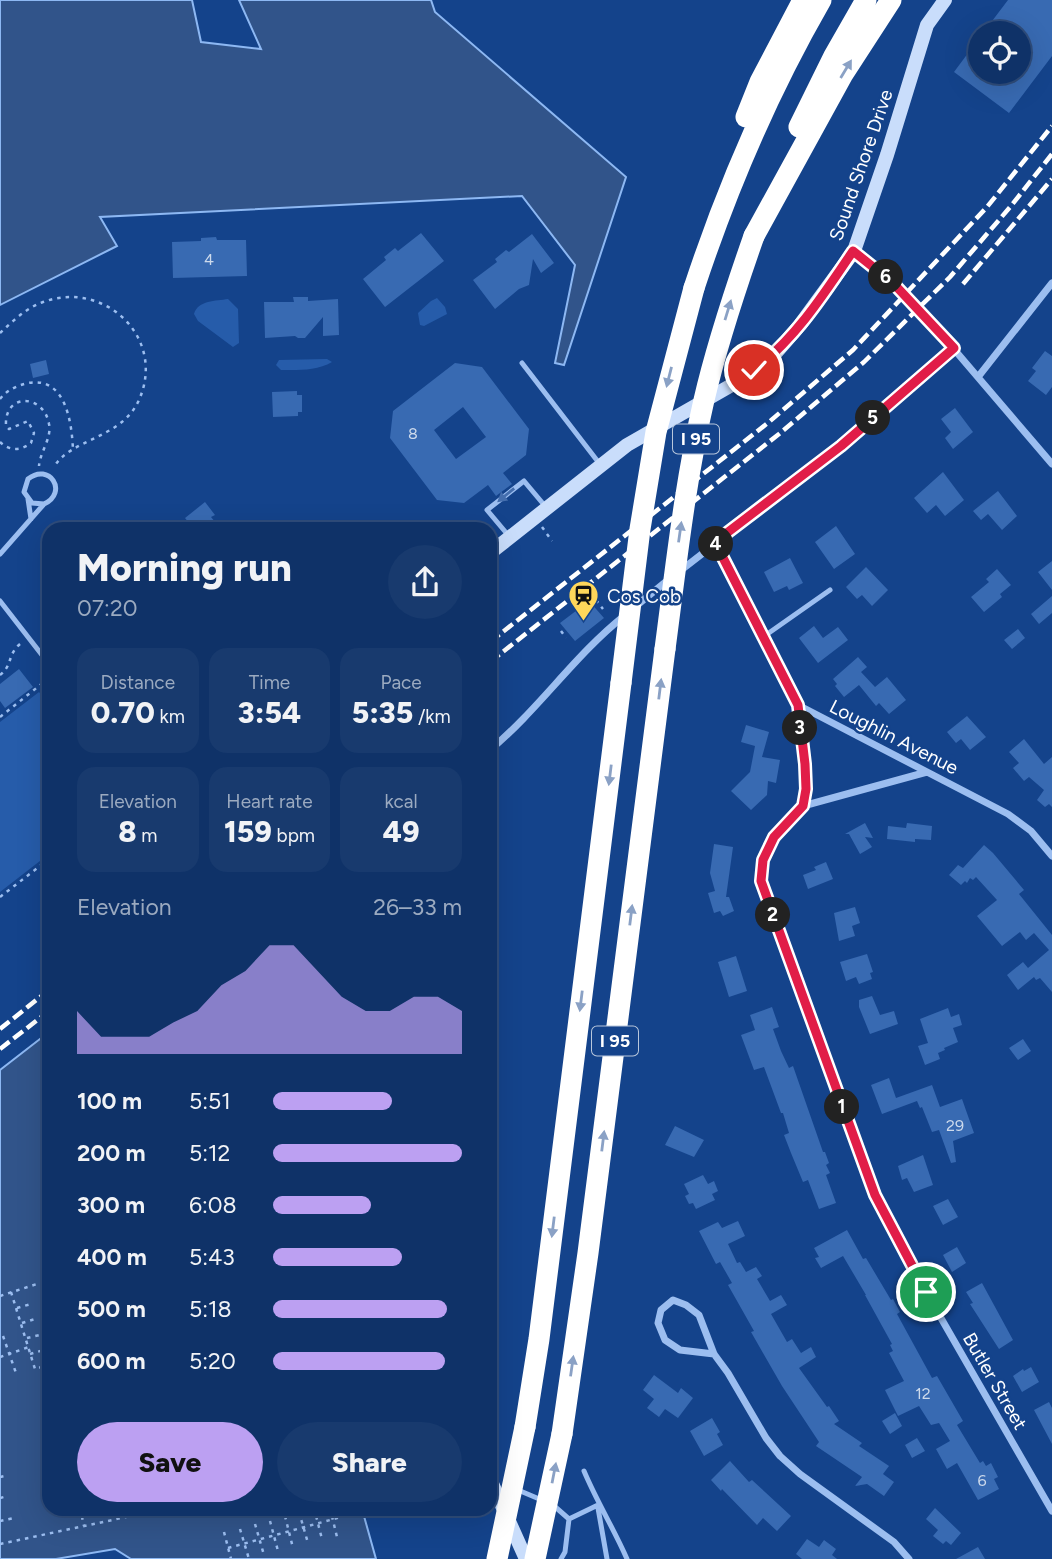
<!DOCTYPE html>
<html lang="en">
<head>
<meta charset="utf-8">
<style>
  :root { --surface:#0f3268; --page:#183a6e; --text:#f1f3f6; --muted:#9baac0; --line:#2f4d7c; --accent:#bca0f2 }
  body { margin:0; font-family:Figtree,sans-serif; background:var(--page); color:var(--text); height:100vh; display:flex; flex-direction:column; font-size:26px; white-space:nowrap }
  * { box-sizing:border-box; margin:0 }
  p { font-size:23px; color:var(--muted) }
  .icon { flex:none; width:38px; height:38px; fill:none; stroke:currentColor; stroke-width:2; stroke-linecap:round; stroke-linejoin:round }
  .map { position:relative; flex:1; overflow:hidden }
  .side { position:absolute; left:42px; top:522px; width:455px; height:994px; display:flex; flex-direction:column; background:var(--surface); border-radius:21px; box-shadow:0 7px 28px #0002,0 0 0 2px var(--line) }
  .side>* { flex:none }
  .fabs { position:absolute; left:968px; top:21px; display:grid; gap:14px }
  .fabs a { display:grid; place-items:center; width:63px; height:63px; border-radius:50%; background:var(--surface); box-shadow:0 7px 28px #0002,0 0 0 2px var(--line); font-size:35px }
  .pin { position:absolute; display:grid; place-items:center; width:60px; height:60px; color:#fff; margin:-30px; border:4px solid #fff; border-radius:50%; box-shadow:0 2px 7px #0007 }
  .km { position:absolute; width:35px; height:35px; margin:-18px; border-radius:50%; background:#222; color:#fff; font-size:19px; line-height:35px; text-align:center }
  .round { display:grid; place-items:center; flex:none; width:74px; height:74px; border-radius:37px; background:var(--page) }
  .headline { display:flex; align-items:center; justify-content:space-between; height:119px; padding:0 35px }
  h1 { font-size:38px; font-weight:800; line-height:52px }
  .figures { display:grid; grid-template-columns:repeat(3,1fr); gap:10px; height:119px; padding:7px 35px }
  .figures div { display:grid; align-content:center; border-radius:18px; background:var(--page); text-align:center }
  .figures b { font-size:30px; font-weight:800 }
  .figures small { font-size:19px; font-weight:400 }
  .figures p { font-size:19px }
  .chart { height:196px; padding:14px 35px }
  .chart p { display:flex; justify-content:space-between }
  .chart svg { width:100%; height:126px; margin-top:7px; fill:var(--accent); opacity:.7 }
  .button { display:flex; gap:14px; margin-top:auto; padding:14px 35px }
  .button a { flex:1; height:80px; border-radius:42px; background:var(--accent); color:#111; font-size:28px; font-weight:800; line-height:80px; text-align:center }
  .button a+a { background:var(--page); color:var(--text) }
  ul { padding:0 35px; list-style:none; font-size:23px }
  li { display:grid; grid-template-columns:112px 84px 1fr; align-items:center; height:52px }
  li i { height:18px; border-radius:9px; background:var(--accent) }
  .map>svg:first-child { display:block }
  .green { fill:#265caa }
  .water { fill:#31548a; stroke:#8db8f3; stroke-width:2 }
  .building { fill:#386ab2; fill-rule:evenodd }
  .lines { fill:none; stroke-linecap:round; stroke-linejoin:round }
  .path { stroke:#9cbef0; stroke-width:2.5; stroke-dasharray:3.5 5; stroke-linecap:butt }
  .service { stroke:#9cbef0; stroke-width:5 }
  .minor { stroke:#9cbef0; stroke-width:7 }
  .secondary { stroke:#c9ddfb; stroke-width:14 }
  .motorway { stroke:#fff; stroke-width:21 }
  .rail { stroke:#fff; stroke-width:4.5; stroke-dasharray:12 5; stroke-linecap:butt }
  .motorway-bridge { stroke:#fff; stroke-width:21 }
  .oneway { fill:#8aa1c5 }
  .oneway2 { fill:#446eae }
  .route-casing { stroke:#fff; stroke-width:14 }
  .route { stroke:#e11d48; stroke-width:9 }
  .labels { text-anchor:middle; dominant-baseline:central; stroke-width:5; stroke-linejoin:round; paint-order:stroke }
  .number-label { font-size:16px; fill:#cddaec }
  .shield { fill:#14438b; stroke:#b8c7dc; stroke-width:2 }
  .shield-label { font-size:18px; font-weight:bold; fill:#fff }
  .street-label { font-size:19px; fill:#fff; stroke:#14438b }
  .poi-label { font-size:19px; fill:#fff; stroke:#14438b; text-anchor:start }
</style>
</head>
<body>
<div class="map">
<svg width="1052" height="1559" viewBox="0 0 1052 1559">
  <rect width="100%" height="100%" fill="#14438b"/>
  <path class="green" d="M437 298 445 307 447 314 424 326 420 325 418 313 431 301Z
    M228 299 238 309 239 343 233 347 198 321 194 314C198 300 216 301 228 299Z
    M327 359 332 362C317 371 298 370 281 370L276 365 279 360Z
    M39 692 49 705V854L0 892V722Z"/>
  <path class="water" d="M0 0H192L201 42 261 49 239 0H431L435 12 626 177 564 365 555 363 575 265 522 196 100 217 117 246 0 305Z
    M49 1032V1508L362 1509 376 1559H131L115 1549 56 1559H0V1070Z"/>
  <path class="building" d="M1008 0H1052V56L1009 113 954 72 980 37V72H1018V33H983Z
    M421 233 444 261 385 307 363 279 386 260 384 257 395 248 398 251Z
    M532 234 554 263 541 273 533 259 529 285 519 289 495 309 473 280 497 262 495 259 506 250 509 252Z
    M216 237 217 240H246L247 276 173 278 172 242 201 241V238Z
    M293 297H308V301L338 299 339 335 323 336V317L305 338H298L295 336 265 338 264 302H294Z
    M1045 351 1052 356V387L1046 395 1028 381 1036 371 1032 368Z
    M46 360 49 374 33 378 30 364Z
    M455 363 482 367 529 429 526 455 503 473 512 484 496 496 488 485 464 503 437 500 390 438 393 411ZM463 407 486 437 456 459 434 430Z
    M297 391V395H302V412H298V416L273 417 272 392Z
    M955 408 973 432 953 449 945 438 951 432 941 419Z
    M943 472 964 500 945 516 936 505 927 513 914 498Z
    M998 491 1017 516 1002 530 988 514 981 520 973 511Z
    M205 502 215 515 211 517 220 528H193L185 518Z
    M836 526 855 554 834 569 815 542Z
    M790 558 803 583 789 590 787 586 774 592 764 572Z
    M1052 561V590L1038 572Z
    M866 567 888 590 872 606 862 595 857 599 846 587Z
    M997 569 1011 585 1000 594 1002 597 984 612 971 597 989 582 986 579Z
    M1052 596V613L1039 624 1031 614Z
    M589 601 604 618 575 641 560 623Z
    M814 626 823 638 838 627 848 640 818 663 799 638Z
    M1018 629 1025 638 1012 649 1004 640Z
    M858 657 867 667 861 672 875 687 887 677 906 700 889 714 879 703 876 706 859 685 844 697 835 686 837 684 833 679Z
    M19 669 33 687 5 708 0 701V684Z
    M967 716 986 737 970 750 961 739 956 743 947 732Z
    M746 725 769 732 762 757 780 760 776 783 768 781 767 795 751 810 731 791 750 772 755 746 741 742Z
    M1024 739 1044 764 1052 757V807L1049 804 1045 807 1037 800 1044 790 1029 777 1024 781 1013 768 1019 763 1009 752Z
    M865 823 873 838 865 837 872 847 860 854 849 834H845Z
    M907 823 932 826 931 840 915 839V842L887 839 888 826 906 828Z
    M714 844 733 847 726 897H729L734 911 723 916 720 911 714 913 708 893 715 891 710 873Z
    M984 845 993 853 1024 890 1019 894 1052 935V992L1040 978 1036 980 1034 977 1018 990 1007 975 1023 962 1028 968 1049 950 1034 933 1026 940 1020 932 1002 946 977 916 997 900 976 877 973 880 970 878 967 883 965 881 961 885 949 875 958 865 963 868Z
    M826 862 833 879 808 889 803 875 816 870 814 867Z
    M855 907 860 923 852 926 855 936 839 941 834 913Z
    M867 954 873 972 870 973 872 979 859 984 856 977 846 981 840 962Z
    M736 956 747 991 729 997 718 962Z
    M872 996 880 1015 894 1011 898 1024 870 1034 859 1007V1000Z
    M772 1007 779 1027 773 1029 781 1051 789 1068 793 1066 823 1152H825L829 1163 826 1165 830 1173 826 1175 836 1203 819 1209 808 1180 803 1182 791 1153 784 1135 789 1133 783 1113H781L764 1067 754 1070 741 1035 755 1030 750 1015Z
    M948 1008 951 1017 959 1014 962 1025 953 1028 958 1042 944 1048 945 1050 938 1053 940 1059 925 1065 918 1046 928 1043 920 1019Z
    M1023 1039 1031 1051 1018 1060 1009 1048Z
    M889 1078 896 1098 932 1085 940 1107 962 1099 974 1133 953 1141 956 1162 951 1163 939 1130 932 1132 922 1107 920 1108 917 1101 882 1114 871 1085Z
    M675 1126 704 1140 694 1157 665 1145Z
    M923 1155 933 1185 914 1192 907 1178 902 1180 898 1166Z
    M703 1175 708 1184 714 1181 718 1191 712 1194 715 1200 696 1209 693 1203 689 1204 685 1196 689 1194 684 1184Z
    M948 1199 958 1217 943 1225 933 1206Z
    M738 1221 745 1236 728 1244 737 1263 740 1262 746 1272 756 1267 762 1276 757 1279 770 1301 781 1295 787 1305 771 1314 787 1342 792 1339 801 1353 811 1347 816 1357 799 1368 827 1407 829 1406 839 1421 834 1424 862 1443 859 1446 889 1466 883 1474 894 1482 884 1496 867 1484 855 1486 862 1477 816 1446 819 1442 782 1386 751 1332 754 1331 728 1285 732 1283 720 1262 716 1264 699 1231 718 1222 722 1228Z
    M847 1230 863 1259 866 1258 891 1300 893 1299 900 1312 897 1314 932 1378 937 1376 963 1421 957 1425 980 1463 983 1461 986 1466 991 1463 998 1477 994 1479 999 1489 984 1497 978 1500 957 1463 947 1469 936 1449 950 1441 939 1423 931 1425 919 1406 898 1416 885 1390 904 1381 889 1353 893 1351 890 1345 892 1344 865 1295H866L843 1256 821 1268 815 1258 819 1257 814 1248Z
    M957 1247 966 1263 952 1272 943 1255Z
    M982 1283 1013 1340 999 1349 970 1304 973 1303 966 1292Z
    M1031 1367 1039 1382 1022 1392 1013 1376 1023 1369 1024 1371Z
    M654 1375 678 1393 681 1388 693 1398 678 1418 665 1409 659 1417 647 1408 654 1399 643 1390Z
    M1049 1402 1052 1408V1444L1034 1410Z
    M895 1413 902 1426 890 1434 882 1421Z
    M712 1418 720 1432 717 1434 723 1445 704 1456 690 1431Z
    M917 1438 925 1451 912 1458 905 1445Z
    M730 1461 749 1482 752 1480 791 1516 777 1531 763 1518 757 1525 722 1489 721 1491 711 1480Z
    M935 1508 961 1533 951 1545 946 1541 943 1544 933 1536 938 1530 926 1519Z
    M807 1539 819 1547 824 1540 836 1549 832 1555 837 1559H802L796 1554Z
    M978 1547 985 1559H956Z"/>
  <g class="lines">
    <path class="path" d="M0 333C13 321 26 308 43 302 106 279 168 340 138 402 120 439 70 439 54 467
      M0 399C7 390 16 386 28 383 66 376 72 423 73 451
      M0 442C9 451 21 451 31 443L34 433 28 421 9 429 6 426C4 392 44 394 49 424 52 438 40 452 39 466
      M542 527 552 541
      M596 600 603 609
      M561 631 566 638
      M0 675C13 665 7 655 20 644
      M0 717 49 678
      M0 897 49 859
      M11 1292 35 1369 49 1365
      M0 1296 49 1280
      M17 1308 31 1304
      M22 1323 35 1319
      M3 1336 16 1373
      M27 1338 40 1335
      M30 1354 47 1349
      M0 1357 29 1347
      M42 1445 49 1444
      M46 1467H49
      M0 1477 5 1476
      M0 1498 8 1496
      M80 1508 84 1526
      M314 1508 322 1539
      M330 1508 337 1537
      M55 1509 59 1508
      M299 1512 308 1543
      M285 1516 293 1548
      M0 1521 14 1518
      M270 1521 278 1551
      M255 1524 264 1555
      M240 1529 249 1559
      M224 1532 231 1559
      M0 1544 131 1516
      M228 1548 374 1508"/>
    <path class="service" d="M522 363 599 463
      M28 499 31 519
      M508 535 487 510 524 481 545 506
      M0 554 44 504C69 492 49 462 28 479L24 492 32 503 44 504
      M0 601 49 664
      M763 637 830 590
      M584 1471C597 1502 614 1529 627 1559
      M518 1490 544 1501
      M553 1505 569 1519
      M598 1508 607 1559
      M561 1559 565 1552 569 1519 598 1505"/>
    <path class="minor" d="M854 251 893 283 941 334 1052 464
      M978 377 1052 283
      M715 542 798 705 1008 814 1031 831 1052 856
      M680 571 841 446 954 348
      M636 606 668 580
      M798 705C800 727 813 791 802 808 797 815 788 820 782 827 768 842 761 861 761 882L875 1195 926 1292 1052 1511
      M490 750C539 709 575 655 624 616
      M803 806 927 772
      M714 1354 680 1350 665 1340 658 1323 661 1310 673 1300 686 1305 699 1315 714 1354 728 1373 766 1438 780 1456 800 1474 894 1542 909 1559"/>
    <path class="secondary" d="M490 553 627 445 744 378 774 355 800 325 854 251 887 155 927 25 945 0
      M490 1479 526 1559"/>
    <path class="motorway" d="M746 117 760 82 803 0
      M799 127 834 56 866 0
      M754 236 843 74 891 0
      M694 288C727 188 768 92 821 0
      M525 1427 539 1339 621 683
      M562 1434 588 1253 665 649"/>
    <path class="rail" d="M963 284 1052 179
      M490 642 769 422 853 350 987 207 1052 126
      M490 662 779 434 864 362 950 277 1011 206 1052 154
      M0 1029 49 990
      M0 1049 49 1011"/>
    <path class="motorway-bridge" d="M665 649C676 566 685 482 704 400 717 344 735 290 754 236
      M621 683 640 529 656 432 694 288
      M497 1559 525 1427
      M535 1559 562 1434"/>
  </g>
  <defs><path id="oneway-solid" d="M-6-.8H1V-3.2L6.5 0L1 3.2V.8H-6Z" transform="scale(1.75)"/></defs>
  <g class="oneway">
    <use href="#oneway-solid" transform="translate(846 69) rotate(-59)"/>
    <use href="#oneway-solid" transform="translate(728 310) rotate(-73)"/>
    <use href="#oneway-solid" transform="translate(669 377) rotate(104)"/>
    <use href="#oneway-solid" transform="translate(680 532) rotate(-82)"/>
    <use href="#oneway-solid" transform="translate(660 689) rotate(-83)"/>
    <use href="#oneway-solid" transform="translate(610 775) rotate(97)"/>
    <use href="#oneway-solid" transform="translate(631 915) rotate(-83)"/>
    <use href="#oneway-solid" transform="translate(581 1001) rotate(97)"/>
    <use href="#oneway-solid" transform="translate(603 1141) rotate(-83)"/>
    <use href="#oneway-solid" transform="translate(553 1227) rotate(97)"/>
    <use href="#oneway-solid" transform="translate(572 1366) rotate(-82)"/>
    <use href="#oneway-solid" transform="translate(554 1473) rotate(-79)"/>
  </g>
  <use class="oneway2" href="#oneway-solid" transform="translate(506 495) rotate(141)"/>
  <g class="lines">
    <defs>
      <path id="route" d="M754 370C796 338 824 294 853 251L893 283 954 348 841 446 715 542 798 705 805 764 806 789 803 806 774 837 763 860 761 881 875 1195 926 1292"/>
    </defs>
    <use href="#route" class="route-casing"/>
    <use href="#route" class="route"/>
  </g>
  <defs>
    <symbol id="station-pin" viewBox="-11 -11 22 30"><path d="M0 17L-7.5 6A9.5 9.5 0 1 1 7.5 6Z" fill="#ffd75a" stroke="#14438b"/><path d="M-3-6H3Q5-6 5-4V2Q5 4 3 4L4.5 6H3L1.5 4h-3L-3 6H-4.5L-3 4Q-5 4-5 2V-4Q-5-6-3-6ZM-3.5-4v3h7v-3ZM-3.5 1v1.5H-2V1ZM2 1v1.5H3.5V1Z" fill="#111"/></symbol>
  </defs>
  <g fill-rule="evenodd">
    <use href="#station-pin" x="566" y="578" width="35" height="47"/>
  </g>
  <g class="labels">
    <g class="number-label">
      <text x="209" y="259">4</text>
      <text x="413" y="433">8</text>
      <text x="955" y="1125">29</text>
      <text x="923" y="1393">12</text>
      <text x="982" y="1480">6</text>
    </g>
    <g class="shield">
      <rect x="673" y="424.5" width="46" height="29" rx="5"/>
      <rect x="592" y="1026.5" width="46" height="29" rx="5"/>
    </g>
    <g class="shield-label">
      <text x="696" y="439">I 95</text>
      <text x="615" y="1041">I 95</text>
    </g>
    <g class="street-label">
      <text transform="translate(861 165) rotate(-71)">Sound Shore Drive</text>
      <text transform="translate(894 737) rotate(27)">Loughlin Avenue</text>
      <text transform="translate(995 1381) rotate(60)">Butler Street</text>
    </g>
    <g class="poi-label">
      <text x="607" y="596">Cos Cob</text>
    </g>
  </g>
</svg>
<div class="fabs">
<a><svg class="icon" aria-label="locate" viewBox="0 0 24 24"><circle cx="12" cy="12" r="6"/><path d="M12 2v4M12 18v4M2 12h4M18 12h4"/></svg></a>
</div>
<div class="pin" style="left:926px;top:1292px;background:#1e9e55"><svg class="icon" aria-label="arrive" viewBox="0 0 24 24"><path d="M6 21V4h12l-3 4 3 4H6"/></svg></div>
<div class="pin" style="left:754px;top:370px;background:#d93025"><svg class="icon" aria-label="check" viewBox="0 0 24 24"><path d="M5 12l5 5 9-10"/></svg></div>
<b class="km" style="left:842px;top:1107px">1</b>
<b class="km" style="left:773px;top:915px">2</b>
<b class="km" style="left:800px;top:728px">3</b>
<b class="km" style="left:716px;top:544px">4</b>
<b class="km" style="left:873px;top:418px">5</b>
<b class="km" style="left:886px;top:277px">6</b>
<section class="side">
<div class="headline"><div><h1>Morning run</h1><p>07:20</p></div><a class="round"><svg class="icon" aria-label="share" viewBox="0 0 24 24"><path d="M12 15V3M7 8l5-5 5 5M5 13v7h14v-7"/></svg></a></div>
<div class="figures">
<div><p>Distance</p><b>0.70<small> km</small></b></div>
<div><p>Time</p><b>3:54</b></div>
<div><p>Pace</p><b>5:35<small> /km</small></b></div>
</div>
<div class="figures">
<div><p>Elevation</p><b>8<small> m</small></b></div>
<div><p>Heart rate</p><b>159<small> bpm</small></b></div>
<div><p>kcal</p><b>49</b></div>
</div>
<div class="chart"><p><span>Elevation</span>26–33 m</p>
<svg viewBox="0 0 160 44" preserveAspectRatio="none"><path d="M0 44V29L10 38L20 38L30 38L40 33L50 29L60 20L70 15L80 6L90 6L100 15L110 24L120 29L130 29L140 24L150 24L160 29V44z"/></svg>
</div>
<ul>
<li><b>100 m</b>5:51<i style="width:63%"></i></li>
<li><b>200 m</b>5:12<i style="width:100%"></i></li>
<li><b>300 m</b>6:08<i style="width:52%"></i></li>
<li><b>400 m</b>5:43<i style="width:68%"></i></li>
<li><b>500 m</b>5:18<i style="width:92%"></i></li>
<li><b>600 m</b>5:20<i style="width:91%"></i></li>
</ul>
<div class="button"><a>Save</a><a>Share</a></div>
</section>
</div>
</body>
</html>
